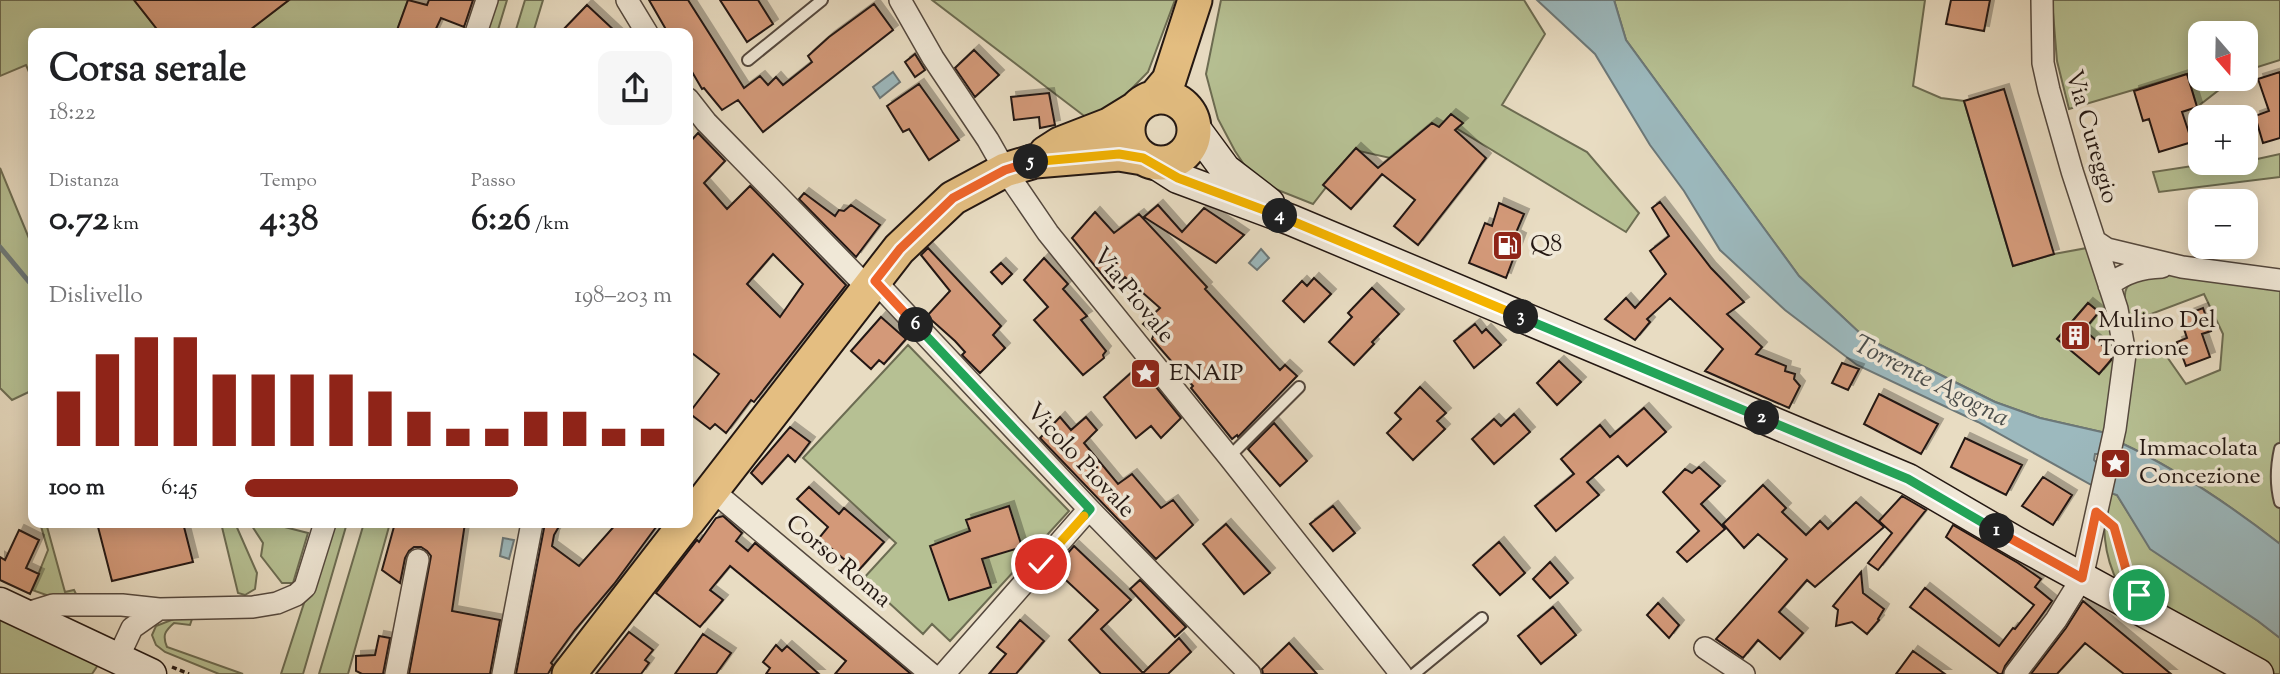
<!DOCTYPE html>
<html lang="it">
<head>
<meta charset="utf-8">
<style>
  :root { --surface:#fff; --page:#f6f6f6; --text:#202124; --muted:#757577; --accent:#8f2418 }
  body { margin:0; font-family:"Sorts Mill Goudy",serif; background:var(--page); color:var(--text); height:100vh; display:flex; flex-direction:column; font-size:26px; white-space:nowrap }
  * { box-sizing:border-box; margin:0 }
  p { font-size:23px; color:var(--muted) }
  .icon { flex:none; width:38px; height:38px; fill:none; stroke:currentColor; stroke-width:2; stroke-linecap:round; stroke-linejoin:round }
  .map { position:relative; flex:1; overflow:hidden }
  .sheet { position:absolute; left:28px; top:28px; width:665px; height:500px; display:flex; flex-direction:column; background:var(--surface); border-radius:14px; box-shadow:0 4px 18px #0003 }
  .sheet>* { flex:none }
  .needle { width:46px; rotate:160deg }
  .tools { position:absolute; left:2188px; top:21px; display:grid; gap:14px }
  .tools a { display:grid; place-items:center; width:70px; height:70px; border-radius:14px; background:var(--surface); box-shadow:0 4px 18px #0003; font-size:35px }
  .pin { position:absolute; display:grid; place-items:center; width:60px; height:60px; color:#fff; margin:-30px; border:4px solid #fff; border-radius:50%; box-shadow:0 2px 7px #0007 }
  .km { position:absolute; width:35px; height:35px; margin:-18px; border-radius:50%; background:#222; color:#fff; font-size:19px; line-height:35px; text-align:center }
  .round { display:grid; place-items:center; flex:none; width:74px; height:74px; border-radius:14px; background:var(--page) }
  .headline { display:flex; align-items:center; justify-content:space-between; height:119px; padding:0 21px }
  h1 { font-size:38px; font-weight:700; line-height:52px }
  .stats { display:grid; grid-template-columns:repeat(3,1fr); gap:10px; height:119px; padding:7px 21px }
  .stats div { display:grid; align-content:center }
  .stats b { font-size:35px; font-weight:700 }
  .stats small { font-size:19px; font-weight:400 }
  .stats p { font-size:19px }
  .chart { height:196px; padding:14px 21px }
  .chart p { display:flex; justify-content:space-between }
  .chart svg { width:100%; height:126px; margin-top:7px; stroke:var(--accent); stroke-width:6 }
  ul { padding:0 21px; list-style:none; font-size:23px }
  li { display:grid; grid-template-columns:112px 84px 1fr; align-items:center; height:52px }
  li i { height:18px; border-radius:9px; background:var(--accent) }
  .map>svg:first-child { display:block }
  .green { fill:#b6c093; stroke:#6c6c52; stroke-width:2; fill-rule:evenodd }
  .water { fill:#9cb9be; stroke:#6c7879; stroke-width:2 }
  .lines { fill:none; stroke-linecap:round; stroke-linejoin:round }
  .stream { stroke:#6c7879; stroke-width:5 }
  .building { fill:#d39979; stroke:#231712; stroke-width:2; fill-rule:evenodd; filter:url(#shadow) }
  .lane-casing { stroke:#54483e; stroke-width:14 }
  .street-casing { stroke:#54483e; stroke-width:24 }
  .secondary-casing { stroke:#231712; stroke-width:33 }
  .primary-casing { stroke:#231712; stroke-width:37 }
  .path { stroke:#231712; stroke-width:3.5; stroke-dasharray:5 3.5; stroke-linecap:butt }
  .lane { stroke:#f0e8d7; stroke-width:10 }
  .street { stroke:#f0e8d7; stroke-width:21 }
  .secondary { stroke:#f0e8d7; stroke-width:30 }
  .primary { stroke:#e4be81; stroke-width:33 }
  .split-1-casing { stroke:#fff; stroke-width:14 }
  .split-2-casing { stroke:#fff; stroke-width:14 }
  .split-3-casing { stroke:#fff; stroke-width:14 }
  .split-4-casing { stroke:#fff; stroke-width:14 }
  .split-5-casing { stroke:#fff; stroke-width:14 }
  .split-6-casing { stroke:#fff; stroke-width:14 }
  .split-7-casing { stroke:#fff; stroke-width:14 }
  .split-8-casing { stroke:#fff; stroke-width:14 }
  .split-1 { stroke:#f0652b; stroke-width:9 }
  .split-2 { stroke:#22a559; stroke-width:9 }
  .split-3 { stroke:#22a559; stroke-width:9 }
  .split-4 { stroke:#f5b400; stroke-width:9 }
  .split-5 { stroke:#f5b400; stroke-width:9 }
  .split-6 { stroke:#f0652b; stroke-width:9 }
  .split-7 { stroke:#22a559; stroke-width:9 }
  .split-8 { stroke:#f5b400; stroke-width:9 }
  .labels { text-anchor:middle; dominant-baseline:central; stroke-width:7; stroke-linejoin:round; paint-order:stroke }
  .street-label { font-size:24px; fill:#231712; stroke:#f0e8d7 }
  .poi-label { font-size:24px; fill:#231712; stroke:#f0e8d7; text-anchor:start }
  .water-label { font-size:26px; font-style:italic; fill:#4d504e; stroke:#f0e8d7 }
</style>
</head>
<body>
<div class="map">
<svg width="2280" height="674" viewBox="0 0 2280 674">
  <defs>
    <filter id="shadow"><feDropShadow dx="5" dy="-5" stdDeviation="0" flood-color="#0004"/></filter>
  </defs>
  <rect width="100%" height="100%" fill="#e8dcc2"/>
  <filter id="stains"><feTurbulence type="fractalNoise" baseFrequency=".00286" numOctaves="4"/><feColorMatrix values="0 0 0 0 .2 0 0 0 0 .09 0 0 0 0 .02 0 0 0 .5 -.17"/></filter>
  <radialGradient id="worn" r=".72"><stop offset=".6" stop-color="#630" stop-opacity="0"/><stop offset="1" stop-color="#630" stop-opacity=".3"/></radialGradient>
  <path class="green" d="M0 0H134L160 33H33V81L26 65 0 76Z
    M289 0H408L396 33H246Z
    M496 0H507L497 33H486Z
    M525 0H543L533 33H515Z
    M932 0H1175L1148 72 1096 125Z
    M1221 0H1524L1545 34 1502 105 1587 152 1639 213 1626 232 1446 122 1399 160 1355 150 1313 204 1255 181 1235 151 1218 119 1206 74Z
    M1614 0H1925L1913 86 1941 98 1964 101 2013 266 2054 254 2087 248 2120 345 2106 433 2040 418 1995 402 1864 337 1799 276 1626 40ZM2088 303 2099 312 2084 330 2114 356 2099 374 2057 339Z
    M2052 0H2280V60L2245 71V33H2200V79H2233L2197 107 2187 74 2069 109 2057 61Z
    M2245 153 2248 161 2280 154V177L2159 192 2153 172 2212 163H2245Z
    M0 168 33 248V390L12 400 0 388Z
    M2160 272 2280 289V544C2230 505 2177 469 2119 442L2133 344H2158L2186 384 2220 370 2223 334 2204 294 2130 322C2119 283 2124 284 2160 272Z
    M908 345 1069 511 950 641 932 624 923 634 863 579 896 543 803 458Z
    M2106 491 2117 495 2151 549 2258 621 2280 638V674H2258L2119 585C2102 553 2103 526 2106 491Z
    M40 523H46L65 592 74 590 78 598 52 597 32 590 48 550Z
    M221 523H235L257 573 255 589 245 595 238 593Z
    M250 523H269L308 533 293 583H282L261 556 263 543Z
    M330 523H347L303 674H281Z
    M364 523H390L348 674H319Z
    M0 614 100 662 92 674H0Z
    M193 616 190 625 174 623C165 631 162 635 167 647L243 674H219L165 652 156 645 152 635 156 626 179 617Z"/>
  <path class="water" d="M1537 0H1614L1626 40 1799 276 1864 337 1995 402 2040 418 2106 433 2102 454H2095L2094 460 2100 466 2095 487 1978 422 1857 365 1785 310 1720 250 1684 191 1650 145 1595 54Z
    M893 72 900 82 880 98 873 87Z
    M1261 249 1269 258 1257 270 1249 263Z
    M2119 442C2177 469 2230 505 2280 544V638L2258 621 2150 549 2117 495 2108 492Z
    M503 538 514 540 509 559 500 556Z"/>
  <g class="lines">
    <path class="stream" d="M0 247 30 283"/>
  </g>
  <path class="building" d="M134 0H289L246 33H160Z
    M408 0 427 5 429 0H473L464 27 441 18 434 33H396Z
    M649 0H688L744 88 760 76 768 85 776 77 783 85 812 62 808 56 829 37 874 4 893 30 763 132 738 100 722 110 704 88 702 89 688 65V33H668Z
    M720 0H758L773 24 747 42Z
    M1951 0H1990L1984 31 1946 24Z
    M587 5 617 33H560Z
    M974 50 999 75 975 97 955 68Z
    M915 54 925 70 915 77 905 62Z
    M2280 72V138L2263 143 2255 116 2269 111 2258 79Z
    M2187 74 2197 107 2182 112 2192 142 2159 152 2149 119 2143 121 2134 91Z
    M919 84 959 140 929 160 909 129 903 132 887 106Z
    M2004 89 2054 254 2013 266 1964 101Z
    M1049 93 1055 125 1040 128 1039 117 1014 120 1011 97Z
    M1451 114 1463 123 1455 130 1486 158 1418 245 1394 226 1415 200 1382 174 1351 209 1323 185 1356 148 1378 168 1432 123 1439 127Z
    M698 133 725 161 704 183 727 209 750 186 846 285 754 402 751 400 726 433 715 424 710 429 689 413 719 374 688 350V144ZM773 254 803 284 780 317 747 284Z
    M804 193 835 216 839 210 844 211 851 205 880 225 856 257 799 199Z
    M1660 202 1711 268 1744 302 1727 314 1762 347 1756 354 1786 366 1785 371 1795 374 1794 379 1800 386 1789 408 1705 371 1723 349 1670 298 1647 319 1650 322 1635 340 1605 319 1626 298 1635 308 1666 274 1650 251 1669 236 1652 208Z
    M1499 203 1524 214 1515 235 1521 238 1506 278 1469 263 1485 223 1492 226Z
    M1158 205 1182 232 1204 208 1244 235 1216 263 1144 217Z
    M1095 212 1114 233 1139 214 1207 287 1205 289 1280 370 1285 365 1297 376 1238 437 1237 435 1232 439 1191 388 1193 386 1152 339 1154 334 1143 324 1160 308 1125 277 1113 288 1072 238Z
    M928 248 1001 326 993 335 1005 348 980 373 962 355 965 352 955 341 927 316 950 291 921 255Z
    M1044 258 1068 284 1063 289 1087 316 1081 320 1106 351 1103 355 1104 358 1083 375 1034 320 1048 307 1024 280Z
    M1001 263 1012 274 1002 284 991 272Z
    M1314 278 1331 294 1304 322 1283 301 1302 281 1307 286Z
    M1372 288 1399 314 1372 342 1374 344 1354 365 1329 342 1352 317 1348 313Z
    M2088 303 2099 312 2084 330 2112 354 2111 360 2099 374 2057 339Z
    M2203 308 2211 331 2202 334 2210 357 2186 366 2177 342 2187 338 2180 317Z
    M881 317 906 339 884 364 879 360 871 369 851 351Z
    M1475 324 1482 333 1486 329 1501 345 1474 368 1454 341Z
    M1559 361 1581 382 1557 405 1537 383Z
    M1842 363 1859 369 1848 390 1832 383Z
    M1132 372 1140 382 1148 377 1181 418 1161 438 1151 426 1136 438 1104 397Z
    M1420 387 1446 413 1437 421 1445 429 1413 460 1387 433 1401 419 1395 413Z
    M1879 394 1938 424 1921 454 1864 424Z
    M1644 408 1666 432 1627 466 1618 456 1587 482 1599 495 1556 531 1535 506 1574 474 1561 459 1600 425 1610 437Z
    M1514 414 1530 432 1494 464 1472 439 1494 419 1501 426Z
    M1060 417 1071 430 1086 417 1097 430 1084 443 1118 484 1132 474 1161 508 1173 500 1193 525 1156 559 1040 438Z
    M1274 423 1307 461 1280 486 1248 449Z
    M790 427 810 442 795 462 788 455 762 484 751 473Z
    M1965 438 2022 465 2006 495 1951 467Z
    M1699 467 1720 486 1701 504 1725 529 1687 562 1677 552 1699 531 1663 492 1685 469 1692 473Z
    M2043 477 2072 495 2053 525 2022 506Z
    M1763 485 1786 508 1782 512 1806 535 1820 521 1828 529 1856 502 1884 527 1815 587 1807 580 1779 612 1803 633 1780 659 1758 640 1743 658 1716 639 1787 559 1758 534 1744 548 1723 524Z
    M809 487 839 514 844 508 884 542 858 571 819 538 828 527 797 499Z
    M1902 496 1926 510 1878 570 1868 563 1892 533 1879 521Z
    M1009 506 1022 547 982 559 991 587 949 600 930 546 970 531 966 520Z
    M1333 506 1355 533 1333 551 1310 524Z
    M723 516 742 533 736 541 748 551 755 543 911 674H835L846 661 730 566 710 590 723 600 700 627 656 593 697 540 699 542 716 518Z
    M97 523H183L193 562 112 581Z
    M395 523H465L452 611 500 620 490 674H409L431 556 427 551 421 547H414L409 551 405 558 400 583 382 570Z
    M545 523H561L554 535 552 546 579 566 617 523H659L614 584 575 630 551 663 553 665 548 674H516Z
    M1226 524 1270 573 1244 594 1203 544Z
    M1953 525 2018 563 2041 579 2035 587 2052 601 2005 666 2002 674H1999L1910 607 1925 588 1999 646 2013 628 2015 629 2034 605 1946 537Z
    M19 530 39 540 26 568 39 574 30 594 0 580V557L5 560Z
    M1499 542 1525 573 1500 595 1473 565Z
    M1074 546 1131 600 1101 629 1143 673 1179 638 1191 652 1168 674H1101L1069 640 1098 610 1054 569Z
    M1550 562 1568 583 1550 598 1533 579Z
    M1861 572 1863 593 1884 609 1878 619 1879 620 1867 634 1852 622 1836 626 1838 610 1833 606Z
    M1140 580 1186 627 1175 637 1130 589Z
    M2083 601 2171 674H2124L2085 643 2057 674H2031L2066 628Z
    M1658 603 1679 625 1669 638 1647 615Z
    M1553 607 1576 635 1541 664 1518 636Z
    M1020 620 1044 641 1016 674H989L1006 654 997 647Z
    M629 632 653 650 645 660 649 663 641 674H596Z
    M703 634 731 653 716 674H675Z
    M379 636 390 638 383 674H362L356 671V656L375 655Z
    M1289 643 1317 674H1263L1262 669Z
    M776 645 782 651 787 646 819 674H766L770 668 763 662Z
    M1913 651 1945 674H1896Z"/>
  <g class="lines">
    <defs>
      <path id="lane" d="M748 60 822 0
        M2280 449C2276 467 2275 483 2280 502
        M1229 457 1299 387
        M1414 674 1482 618"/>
      <path id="street" d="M627 0 647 33
        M900 0 933 58 988 140 1005 170 1048 233 1229 457 1401 674
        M476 33 487 0
        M688 99 706 122 869 289
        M2095 241 2107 249 2182 267 2280 280
        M875 281 1089 509 1250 674
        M2109 285C2126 272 2141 268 2162 267
        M712 490 931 674
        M24 614 53 605H122L159 609 253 607 277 603 296 595 305 587 325 523
        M1705 648 1744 674
        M117 660 132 628 159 609
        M396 674 418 560
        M503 674 532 523
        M944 674 1089 509
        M2015 674 2056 620 2082 578 2115 429 2125 354 2117 309 2072 171 2049 90 2043 63 2042 0"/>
      <path id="secondary" d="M1194 127 1225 169 1269 203
        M1153 162 1178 178 1291 220 1908 479 2018 543 2258 674
        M0 603 151 674"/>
      <path id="primary" d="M1128 130a33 33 0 1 1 66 0a33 33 0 1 1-66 0Z
        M1154 98 1169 80 1195 0
        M1046 153 1060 144 1109 125 1135 109
        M688 521 899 249 953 198 1005 170 1035 161 1119 154 1143 158
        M569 674 686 523"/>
    </defs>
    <use href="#lane" class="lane-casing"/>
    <use href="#street" class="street-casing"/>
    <use href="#secondary" class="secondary-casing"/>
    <use href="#primary" class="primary-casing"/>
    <path class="path" d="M2113 527 2128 577
      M172 667 189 674"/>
    <use href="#lane" class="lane"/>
    <use href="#street" class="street"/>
    <use href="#secondary" class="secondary"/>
    <use href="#primary" class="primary"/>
  </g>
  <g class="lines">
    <defs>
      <path id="split-1" d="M1997 531 2082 578 2096 512 2114 527 2127 573 2132 585 2139 595"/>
      <path id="split-2" d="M1762 418 1908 479 1997 531"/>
      <path id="split-3" d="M1521 317 1762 418"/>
      <path id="split-4" d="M1280 216 1521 317"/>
      <path id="split-5" d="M1031 162 1119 154 1143 158 1178 178 1280 216"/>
      <path id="split-6" d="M916 325 875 281 900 249 953 198 1005 170 1031 162"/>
      <path id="split-7" d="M916 325 1090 509 1084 516"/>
      <path id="split-8" d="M1041 564 1084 516"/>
    </defs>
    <use href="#split-1" class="split-1-casing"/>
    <use href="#split-2" class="split-2-casing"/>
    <use href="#split-3" class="split-3-casing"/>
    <use href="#split-4" class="split-4-casing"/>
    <use href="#split-5" class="split-5-casing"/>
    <use href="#split-6" class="split-6-casing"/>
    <use href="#split-7" class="split-7-casing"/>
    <use href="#split-8" class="split-8-casing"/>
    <use href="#split-1" class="split-1"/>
    <use href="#split-2" class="split-2"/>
    <use href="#split-3" class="split-3"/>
    <use href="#split-4" class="split-4"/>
    <use href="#split-5" class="split-5"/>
    <use href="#split-6" class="split-6"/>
    <use href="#split-7" class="split-7"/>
    <use href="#split-8" class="split-8"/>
  </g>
  <defs>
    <symbol id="fuel-square" viewBox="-11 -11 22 22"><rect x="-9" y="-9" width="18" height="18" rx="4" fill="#8f2418" stroke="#f0e8d7"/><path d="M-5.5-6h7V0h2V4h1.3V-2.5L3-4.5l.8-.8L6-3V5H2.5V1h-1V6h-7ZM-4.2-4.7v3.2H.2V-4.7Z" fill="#fff"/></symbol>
    <symbol id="building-square" viewBox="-11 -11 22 22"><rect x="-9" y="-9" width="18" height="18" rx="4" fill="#8f2418" stroke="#f0e8d7"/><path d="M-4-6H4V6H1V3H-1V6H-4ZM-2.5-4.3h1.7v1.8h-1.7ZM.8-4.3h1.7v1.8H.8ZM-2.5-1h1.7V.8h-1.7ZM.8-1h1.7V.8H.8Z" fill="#fff"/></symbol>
    <symbol id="sight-square" viewBox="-11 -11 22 22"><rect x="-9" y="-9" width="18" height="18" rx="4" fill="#8f2418" stroke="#f0e8d7"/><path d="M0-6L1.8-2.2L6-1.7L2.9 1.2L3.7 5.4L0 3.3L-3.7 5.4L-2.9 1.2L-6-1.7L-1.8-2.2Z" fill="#fff"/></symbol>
  </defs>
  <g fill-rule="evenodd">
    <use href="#fuel-square" x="1490" y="228" width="35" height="35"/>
    <use href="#building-square" x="2058" y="318" width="35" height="35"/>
    <use href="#sight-square" x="1128" y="356" width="35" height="35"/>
    <use href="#sight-square" x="2098" y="446" width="35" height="35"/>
  </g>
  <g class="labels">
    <g class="street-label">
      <text transform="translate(2091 137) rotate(74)">Via Cureggio</text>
      <text transform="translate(1133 296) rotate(51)">Via Piovale</text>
      <text transform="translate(1080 461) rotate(47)">Vicolo Piovale</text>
      <text transform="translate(838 562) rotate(40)">Corso Roma</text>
    </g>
    <g class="poi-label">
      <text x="1530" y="245">Q8</text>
      <text x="2098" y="321">Mulino Del<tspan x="2098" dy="28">Torrione</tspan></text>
      <text x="1169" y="374">ENAIP</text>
      <text x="2139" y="449">Immacolata<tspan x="2139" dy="28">Concezione</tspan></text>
    </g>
    <g class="water-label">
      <text transform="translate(1931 382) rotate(27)">Torrente Agogna</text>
    </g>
  </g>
  <rect width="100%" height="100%" filter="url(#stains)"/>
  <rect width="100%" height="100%" fill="url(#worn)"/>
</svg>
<div class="tools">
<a><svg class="needle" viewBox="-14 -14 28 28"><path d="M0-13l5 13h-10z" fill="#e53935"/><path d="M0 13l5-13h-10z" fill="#757577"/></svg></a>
<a>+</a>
<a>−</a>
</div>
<div class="pin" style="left:2139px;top:595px;background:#1e9e55"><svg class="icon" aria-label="arrive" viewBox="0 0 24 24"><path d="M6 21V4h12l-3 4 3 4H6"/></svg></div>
<div class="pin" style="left:1041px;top:564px;background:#d93025"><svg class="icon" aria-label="check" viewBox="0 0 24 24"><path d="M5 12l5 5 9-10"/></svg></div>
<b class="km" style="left:1997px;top:531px">1</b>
<b class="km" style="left:1762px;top:418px">2</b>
<b class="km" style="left:1521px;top:317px">3</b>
<b class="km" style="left:1280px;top:216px">4</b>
<b class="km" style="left:1031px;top:162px">5</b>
<b class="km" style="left:916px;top:325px">6</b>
<section class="sheet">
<div class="headline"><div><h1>Corsa serale</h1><p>18:22</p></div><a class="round"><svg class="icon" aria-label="share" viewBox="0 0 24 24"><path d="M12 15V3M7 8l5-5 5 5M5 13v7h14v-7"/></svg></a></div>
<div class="stats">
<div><p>Distanza</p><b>0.72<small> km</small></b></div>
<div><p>Tempo</p><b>4:38</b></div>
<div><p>Passo</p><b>6:26<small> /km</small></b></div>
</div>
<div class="chart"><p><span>Dislivello</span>198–203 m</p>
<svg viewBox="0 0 160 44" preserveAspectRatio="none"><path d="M5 44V25M15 44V12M25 44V6M35 44V6M45 44V19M55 44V19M65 44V19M75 44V19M85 44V25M95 44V32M105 44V38M115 44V38M125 44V32M135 44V32M145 44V38M155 44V38"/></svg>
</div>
<ul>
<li><b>100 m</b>6:45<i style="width:64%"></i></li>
</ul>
</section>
</div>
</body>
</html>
